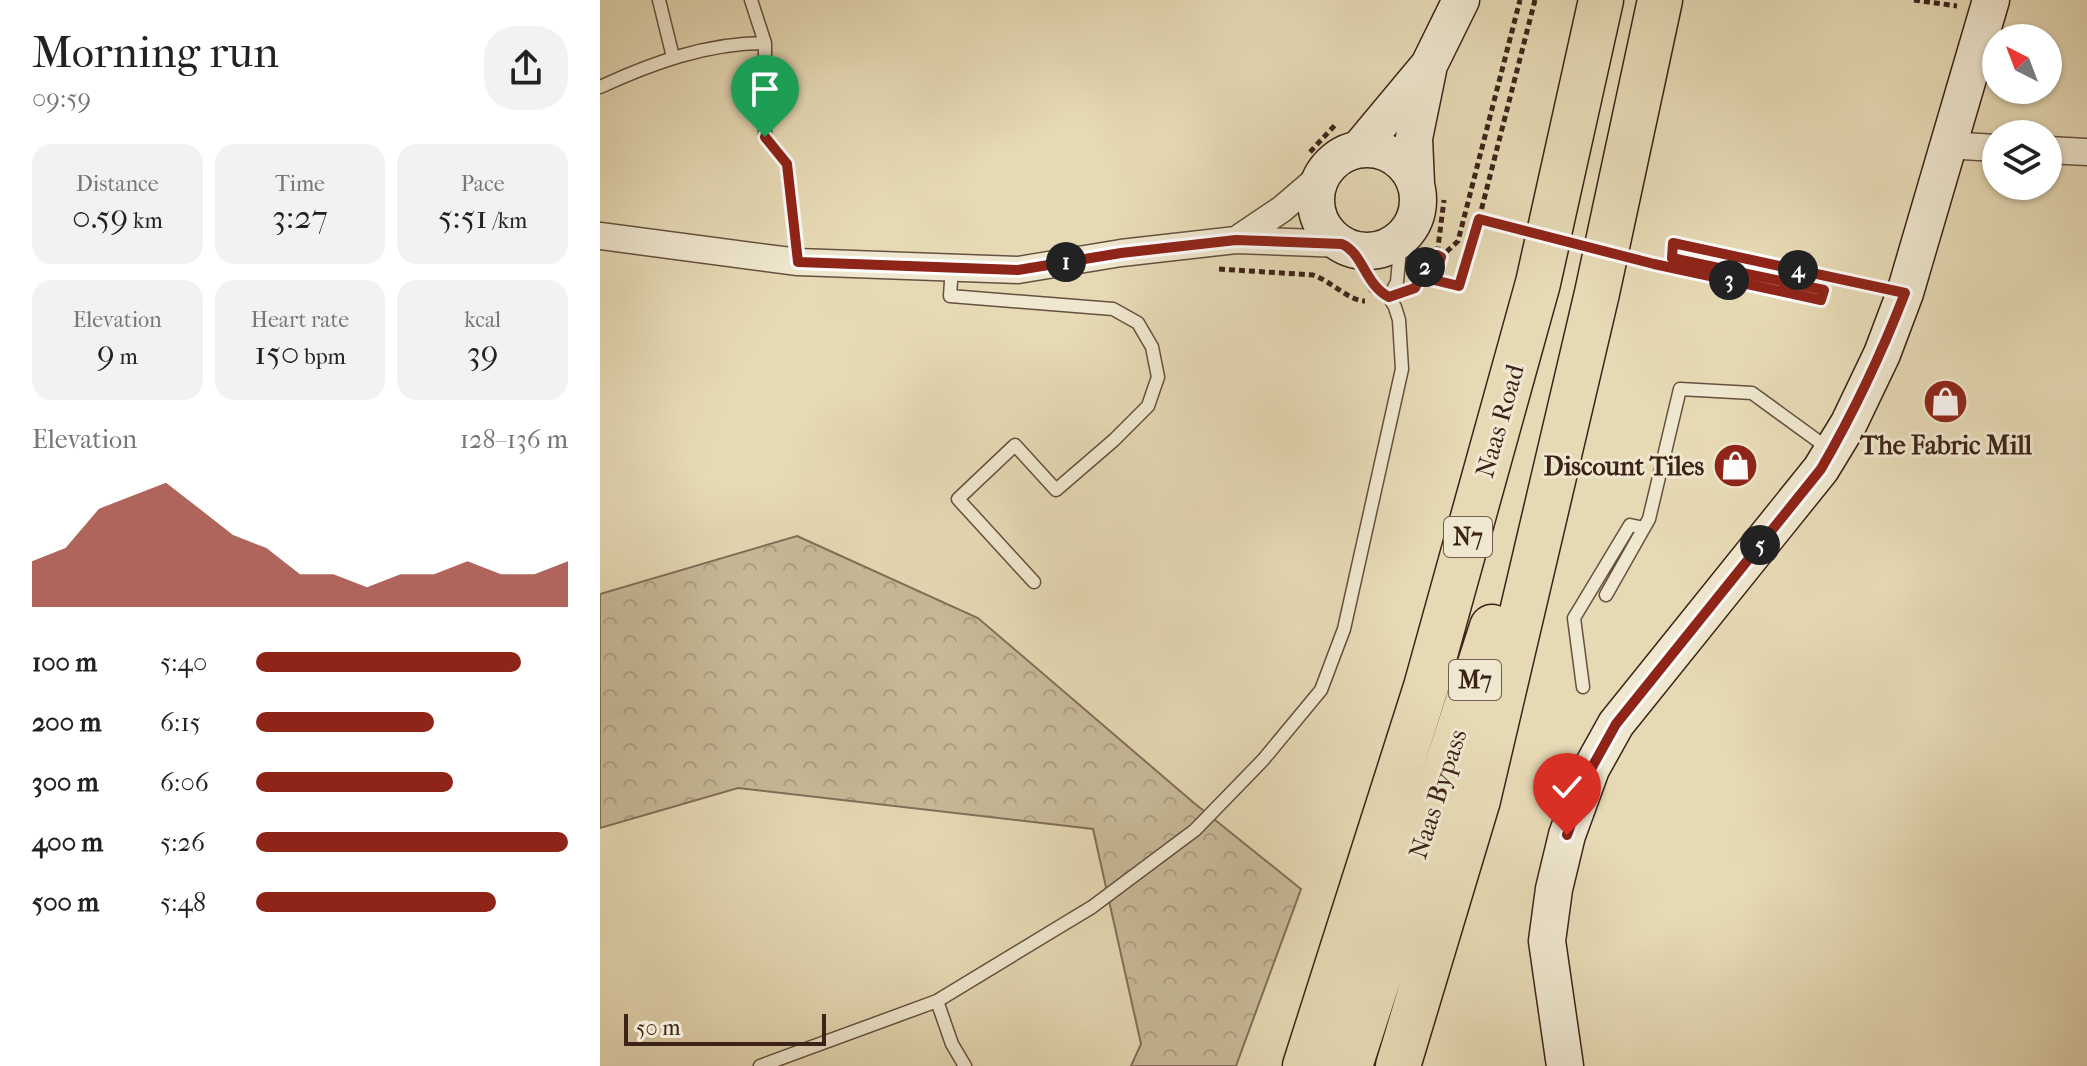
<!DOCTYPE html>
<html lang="en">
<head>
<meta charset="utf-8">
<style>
  :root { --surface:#fff; --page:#f2f2f2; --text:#222; --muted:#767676; --accent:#8f2418 }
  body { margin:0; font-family:"IM FELL French Canon",serif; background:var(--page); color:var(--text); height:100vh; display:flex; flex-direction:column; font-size:30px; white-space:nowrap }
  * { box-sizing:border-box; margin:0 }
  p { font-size:26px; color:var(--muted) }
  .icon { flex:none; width:44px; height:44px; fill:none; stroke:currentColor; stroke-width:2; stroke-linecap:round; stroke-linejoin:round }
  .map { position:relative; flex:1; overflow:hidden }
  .side { display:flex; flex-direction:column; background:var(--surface); width:600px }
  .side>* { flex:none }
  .needle { width:52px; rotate:318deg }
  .controls { position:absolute; left:1382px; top:24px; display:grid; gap:16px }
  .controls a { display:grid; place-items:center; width:80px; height:80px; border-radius:50%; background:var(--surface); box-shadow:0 2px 6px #0004; font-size:40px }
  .scale { position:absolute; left:24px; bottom:20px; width:202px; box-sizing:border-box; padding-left:8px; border:4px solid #3d2218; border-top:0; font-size:22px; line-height:28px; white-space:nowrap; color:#3d2218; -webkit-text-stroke:6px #efe7cf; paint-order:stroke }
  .pin { position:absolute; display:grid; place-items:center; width:68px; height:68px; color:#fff; margin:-82px -34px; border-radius:50% 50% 50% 0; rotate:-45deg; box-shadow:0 0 8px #0007 }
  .pin .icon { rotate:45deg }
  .km { position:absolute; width:40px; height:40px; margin:-20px; border-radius:50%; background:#222; color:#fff; font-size:22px; line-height:40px; text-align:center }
  .round { display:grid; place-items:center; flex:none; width:84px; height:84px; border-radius:32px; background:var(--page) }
  .summary { display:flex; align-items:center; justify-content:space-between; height:136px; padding:0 32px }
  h1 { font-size:44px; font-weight:600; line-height:60px }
  .stats { display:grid; grid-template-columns:repeat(3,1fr); gap:12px; height:136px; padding:8px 32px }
  .stats div { display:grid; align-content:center; border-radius:20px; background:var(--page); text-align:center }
  .stats b { font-size:34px; font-weight:600 }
  .stats small { font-size:22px; font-weight:400 }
  .stats p { font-size:22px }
  .chart { height:224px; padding:16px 32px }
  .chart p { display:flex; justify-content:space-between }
  .chart svg { width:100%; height:144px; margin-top:8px; fill:var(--accent); opacity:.7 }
  ul { padding:0 32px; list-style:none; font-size:26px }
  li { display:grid; grid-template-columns:128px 96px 1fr; align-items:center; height:60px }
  li i { height:20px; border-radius:10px; background:var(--accent) }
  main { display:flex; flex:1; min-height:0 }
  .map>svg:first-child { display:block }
  .forest { fill:url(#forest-crowns); stroke:#836e59; stroke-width:2 }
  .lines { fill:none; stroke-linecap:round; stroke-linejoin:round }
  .lane-casing { stroke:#67503f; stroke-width:15 }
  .street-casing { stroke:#67503f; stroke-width:29 }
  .secondary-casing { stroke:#3d2218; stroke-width:39 }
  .highway-casing { stroke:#3d2218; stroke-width:47 }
  .path { stroke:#3d2218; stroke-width:5; stroke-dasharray:6 4; stroke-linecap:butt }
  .lane { stroke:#efe7cf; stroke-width:12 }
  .street { stroke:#efe7cf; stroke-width:26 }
  .secondary { stroke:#efe7cf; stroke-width:36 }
  .highway { stroke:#e6dab5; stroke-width:44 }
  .path-bridge { stroke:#3d2218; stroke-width:5; stroke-dasharray:6 4; stroke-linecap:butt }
  .route-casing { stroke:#fff; stroke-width:16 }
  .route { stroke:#8f2418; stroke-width:10 }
  .labels { text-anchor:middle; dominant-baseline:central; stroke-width:6; stroke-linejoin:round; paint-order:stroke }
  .shield { fill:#efe7cf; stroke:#725d4f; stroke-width:2 }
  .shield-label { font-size:24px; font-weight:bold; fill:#3d2218 }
  .street-label { font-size:26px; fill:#3d2218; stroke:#efe7cf }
  .poi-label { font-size:26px; font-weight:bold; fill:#3d2218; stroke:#efe7cf }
</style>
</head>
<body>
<main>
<section class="side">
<div class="summary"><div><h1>Morning run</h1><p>09:59</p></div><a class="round"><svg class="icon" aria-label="share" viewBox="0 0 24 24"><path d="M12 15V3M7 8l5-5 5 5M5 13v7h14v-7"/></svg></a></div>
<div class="stats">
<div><p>Distance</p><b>0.59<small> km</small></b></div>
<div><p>Time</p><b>3:27</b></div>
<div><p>Pace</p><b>5:51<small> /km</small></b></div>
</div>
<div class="stats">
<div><p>Elevation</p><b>9<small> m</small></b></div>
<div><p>Heart rate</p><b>150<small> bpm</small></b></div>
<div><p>kcal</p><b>39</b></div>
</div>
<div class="chart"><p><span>Elevation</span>128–136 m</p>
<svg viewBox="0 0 160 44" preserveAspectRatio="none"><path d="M0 44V30L10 26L20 14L30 10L40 6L50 14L60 22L70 26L80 34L90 34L100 38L110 34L120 34L130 30L140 34L150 34L160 30V44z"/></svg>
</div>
<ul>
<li><b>100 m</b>5:40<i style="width:85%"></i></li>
<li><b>200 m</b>6:15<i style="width:57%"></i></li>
<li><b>300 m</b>6:06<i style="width:63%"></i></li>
<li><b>400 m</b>5:26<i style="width:100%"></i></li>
<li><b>500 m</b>5:48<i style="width:77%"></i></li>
</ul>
</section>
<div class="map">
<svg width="1487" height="1066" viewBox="0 0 1487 1066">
  <defs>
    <pattern id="forest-crowns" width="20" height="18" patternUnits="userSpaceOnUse" patternTransform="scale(2)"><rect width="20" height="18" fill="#c9bb9a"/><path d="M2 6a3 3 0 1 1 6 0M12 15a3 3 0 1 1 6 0" fill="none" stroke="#aea084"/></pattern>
  </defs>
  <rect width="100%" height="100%" fill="#e6dab5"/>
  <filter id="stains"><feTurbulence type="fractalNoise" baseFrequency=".0025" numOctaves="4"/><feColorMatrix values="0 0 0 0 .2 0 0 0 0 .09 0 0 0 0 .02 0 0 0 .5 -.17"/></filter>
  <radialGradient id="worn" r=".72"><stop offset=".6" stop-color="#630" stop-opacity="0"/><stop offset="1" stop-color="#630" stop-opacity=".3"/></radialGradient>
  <path class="forest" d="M197 536 378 618 594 803 701 889 636 1066H531L541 1044 493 829 138 788 0 828V594Z"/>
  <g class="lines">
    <defs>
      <path id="lane" d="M59 0 73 57
        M151 0 165 43
        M0 87C52 63 107 43 165 43V137L187 164 198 262
        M352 267 350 296 513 309 538 323 552 347 558 377 548 406 514 440 456 490 415 445 358 499 434 582
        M789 297 797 282 801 238
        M1006 595 1049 519 1080 389 1152 393 1229 449
        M983 687 974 618 1030 525 1044 528
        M337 1001 352 1044 365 1066
        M160 1066 337 1001 492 907 595 830 663 760 721 690 744 629 802 369 799 320 795 307 789 297 775 287 751 248"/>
      <path id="street" d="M1346 145 1396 148
        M1448 150 1487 152
        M0 236 198 262 418 270 521 253 636 240 742 244
        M636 240 682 209 724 173"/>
      <path id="secondary" d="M759 149 829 65 861 0
        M716 200a51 51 0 1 1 102 0a51 51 0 1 1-102 0Z
        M816 184 814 138 828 70
        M965 1066 947 941 954 889 967 835 991 769 1016 724 1221 469 1249 423 1282 354 1305 293 1391 0"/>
      <path id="highway" d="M705 1066 826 687 938 283 1001 0
        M750 1066 892 627
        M798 1066 878 800 997 293 1060 0"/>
    </defs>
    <use href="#lane" class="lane-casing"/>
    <use href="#street" class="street-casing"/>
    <use href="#secondary" class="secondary-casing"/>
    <use href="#highway" class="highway-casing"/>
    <path class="path" d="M1314 0 1357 6
      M710 152 736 124
      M839 256 841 257 858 241 920 0
      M841 257 834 280 859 286 879 219 935 0
      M619 269 713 275C731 281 749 301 765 301
      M818 283 828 260H835L837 255 844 200
      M1221 300 1224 290 1072 258 1073 243 1277 287"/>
    <use href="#lane" class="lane"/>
    <use href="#street" class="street"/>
    <use href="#secondary" class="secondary"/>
    <use href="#highway" class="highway"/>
    <path class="path-bridge" d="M879 219 1054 264 1221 300"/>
  </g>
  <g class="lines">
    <defs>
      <path id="route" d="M165 137 187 164 198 262 418 270 521 253 636 240 742 244C763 253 765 285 789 297L815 288 828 260H835L837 255 841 257 834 280 859 286 879 219 1054 264 1221 300 1224 290 1072 258 1073 243 1305 293C1281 355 1254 412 1221 469L1016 724 991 769 967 835"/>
    </defs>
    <use href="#route" class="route-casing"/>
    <use href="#route" class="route"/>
  </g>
  <defs>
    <symbol id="shop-disc" viewBox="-11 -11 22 22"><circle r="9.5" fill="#8f2418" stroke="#efe7cf"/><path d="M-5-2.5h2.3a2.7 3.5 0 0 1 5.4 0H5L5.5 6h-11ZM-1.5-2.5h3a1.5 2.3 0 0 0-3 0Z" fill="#fff"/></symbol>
  </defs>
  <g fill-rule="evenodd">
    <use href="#shop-disc" x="1320" y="376" width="51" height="51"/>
    <use href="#shop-disc" x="1110" y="440" width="51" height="51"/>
  </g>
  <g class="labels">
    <g class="shield">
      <rect x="844" y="517" width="48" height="40" rx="6"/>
      <rect x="849" y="660" width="52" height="40" rx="6"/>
    </g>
    <g class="shield-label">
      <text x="868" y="537">N7</text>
      <text x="875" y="680">M7</text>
    </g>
    <g class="street-label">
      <text transform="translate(900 421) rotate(-74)">Naas Road</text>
      <text transform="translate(838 794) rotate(-72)">Naas Bypass</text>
    </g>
    <g class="poi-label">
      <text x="1346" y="445">The Fabric Mill</text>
      <text x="1104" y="466" text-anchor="end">Discount Tiles</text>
    </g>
  </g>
  <rect width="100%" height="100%" filter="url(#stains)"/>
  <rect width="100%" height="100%" fill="url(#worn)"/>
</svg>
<div class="controls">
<a><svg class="needle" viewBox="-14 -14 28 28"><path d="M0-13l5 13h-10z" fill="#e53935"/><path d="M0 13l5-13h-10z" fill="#767676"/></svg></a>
<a><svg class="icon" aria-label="layers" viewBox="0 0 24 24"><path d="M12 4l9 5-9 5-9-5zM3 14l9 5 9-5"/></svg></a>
</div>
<div class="scale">50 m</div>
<div class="pin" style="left:165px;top:137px;background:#1e9e55"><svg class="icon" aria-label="arrive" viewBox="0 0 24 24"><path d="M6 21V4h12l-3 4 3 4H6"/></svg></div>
<div class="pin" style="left:967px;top:835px;background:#d93025"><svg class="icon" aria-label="check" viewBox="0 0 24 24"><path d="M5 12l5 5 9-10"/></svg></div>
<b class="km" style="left:466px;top:262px">1</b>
<b class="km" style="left:825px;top:267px">2</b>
<b class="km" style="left:1129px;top:280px">3</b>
<b class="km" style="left:1198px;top:270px">4</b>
<b class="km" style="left:1160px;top:545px">5</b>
</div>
</main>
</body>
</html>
